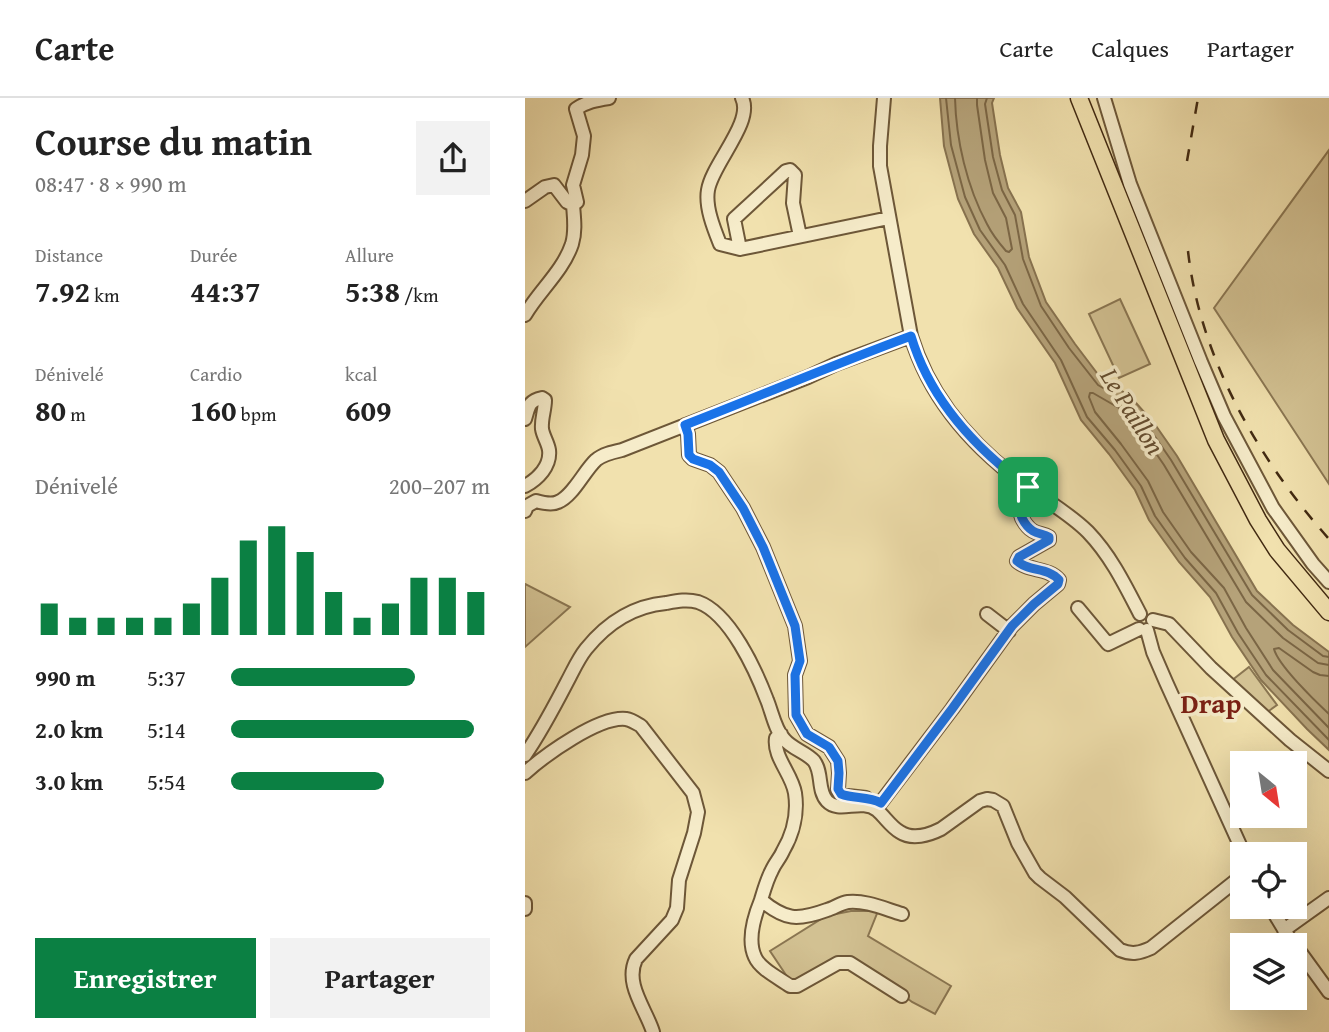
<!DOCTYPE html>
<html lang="fr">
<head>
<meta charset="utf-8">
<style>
  :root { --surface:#fff; --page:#f2f2f2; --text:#222; --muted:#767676; --line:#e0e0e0; --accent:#0b8043 }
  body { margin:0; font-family:"Gentium Book Plus",serif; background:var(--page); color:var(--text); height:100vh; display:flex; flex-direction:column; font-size:26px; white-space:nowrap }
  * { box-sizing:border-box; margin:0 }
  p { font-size:23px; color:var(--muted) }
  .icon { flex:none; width:38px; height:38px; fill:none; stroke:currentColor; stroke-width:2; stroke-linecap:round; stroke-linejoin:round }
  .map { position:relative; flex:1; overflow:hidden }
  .sheet { display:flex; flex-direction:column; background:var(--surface); width:525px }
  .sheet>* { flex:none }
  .needle { width:46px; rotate:150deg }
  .tools { position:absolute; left:705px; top:653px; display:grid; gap:14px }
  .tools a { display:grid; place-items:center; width:77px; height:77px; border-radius:0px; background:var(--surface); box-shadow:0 7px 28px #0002; font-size:35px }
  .pin { position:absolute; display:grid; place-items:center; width:60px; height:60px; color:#fff; margin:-30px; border-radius:14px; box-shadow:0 4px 10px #0006 }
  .round { display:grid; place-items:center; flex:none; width:74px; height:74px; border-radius:0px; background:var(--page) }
  .headline { display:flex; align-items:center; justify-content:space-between; height:119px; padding:0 35px }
  h1 { font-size:38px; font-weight:800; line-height:52px }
  .figures { display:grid; grid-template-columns:repeat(3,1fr); gap:10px; height:119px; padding:7px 35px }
  .figures div { display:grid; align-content:center }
  .figures b { font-size:30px; font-weight:800 }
  .figures small { font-size:19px; font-weight:400 }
  .figures p { font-size:19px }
  .chart { height:196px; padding:14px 35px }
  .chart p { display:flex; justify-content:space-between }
  .chart svg { width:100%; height:126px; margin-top:7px; stroke:var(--accent); stroke-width:6 }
  .action { display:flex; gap:14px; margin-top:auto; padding:14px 35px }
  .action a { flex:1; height:80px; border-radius:0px; background:var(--accent); color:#fff; font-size:28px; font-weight:800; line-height:80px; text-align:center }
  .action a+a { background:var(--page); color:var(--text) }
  ul { padding:0 35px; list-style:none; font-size:23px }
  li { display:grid; grid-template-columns:112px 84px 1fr; align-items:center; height:52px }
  li i { height:18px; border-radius:9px; background:var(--accent) }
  header { display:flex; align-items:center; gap:42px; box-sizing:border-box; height:98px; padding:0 35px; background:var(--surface); border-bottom:2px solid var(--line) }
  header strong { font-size:33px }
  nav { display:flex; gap:38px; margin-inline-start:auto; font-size:24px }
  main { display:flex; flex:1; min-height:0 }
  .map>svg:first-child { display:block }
  .green { fill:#d3c293; stroke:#8a7652; stroke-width:2 }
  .water { fill:#b5a279; stroke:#87724f; stroke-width:2 }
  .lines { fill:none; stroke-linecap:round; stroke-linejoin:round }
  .shore { stroke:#7b6645; stroke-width:2 }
  .minor-casing { stroke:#6d5738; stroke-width:16 }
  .major-casing { stroke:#412911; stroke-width:19 }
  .minor { stroke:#f6ecca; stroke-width:12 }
  .major { stroke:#f1e1ae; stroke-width:16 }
  .rail { stroke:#412911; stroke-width:2.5; stroke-dasharray:12 12; stroke-linecap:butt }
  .route-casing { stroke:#fff; stroke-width:14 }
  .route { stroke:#1a73e8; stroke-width:9 }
  .labels { text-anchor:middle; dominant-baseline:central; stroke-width:7; stroke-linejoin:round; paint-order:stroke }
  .water-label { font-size:26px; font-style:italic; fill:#644d30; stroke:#f6ecca }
  .quarter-label { font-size:28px; font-weight:bold; fill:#7a1f14; stroke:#f6ecca }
</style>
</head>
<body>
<header>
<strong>Carte</strong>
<nav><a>Carte</a><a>Calques</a><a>Partager</a></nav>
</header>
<main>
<section class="sheet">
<div class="headline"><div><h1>Course du matin</h1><p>08:47 · 8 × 990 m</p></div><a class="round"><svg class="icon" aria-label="share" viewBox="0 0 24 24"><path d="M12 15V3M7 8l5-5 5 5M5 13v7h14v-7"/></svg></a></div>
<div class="figures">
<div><p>Distance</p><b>7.92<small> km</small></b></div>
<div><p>Durée</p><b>44:37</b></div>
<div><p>Allure</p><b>5:38<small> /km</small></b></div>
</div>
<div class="figures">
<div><p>Dénivelé</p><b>80<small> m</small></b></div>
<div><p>Cardio</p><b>160<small> bpm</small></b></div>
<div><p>kcal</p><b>609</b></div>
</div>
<div class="chart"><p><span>Dénivelé</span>200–207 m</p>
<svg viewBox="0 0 160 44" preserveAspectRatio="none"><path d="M5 44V33M15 44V38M25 44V38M35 44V38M45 44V38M55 44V33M65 44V24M75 44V11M85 44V6M95 44V15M105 44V29M115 44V38M125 44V33M135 44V24M145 44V24M155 44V29"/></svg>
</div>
<ul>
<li><b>990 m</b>5:37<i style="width:71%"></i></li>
<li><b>2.0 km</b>5:14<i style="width:94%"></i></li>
<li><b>3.0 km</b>5:54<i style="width:59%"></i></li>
</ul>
<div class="action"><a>Enregistrer</a><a>Partager</a></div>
</section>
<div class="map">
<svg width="804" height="934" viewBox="0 0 804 934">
  <rect width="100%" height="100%" fill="#f1e1ae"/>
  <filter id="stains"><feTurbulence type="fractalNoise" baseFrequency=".00286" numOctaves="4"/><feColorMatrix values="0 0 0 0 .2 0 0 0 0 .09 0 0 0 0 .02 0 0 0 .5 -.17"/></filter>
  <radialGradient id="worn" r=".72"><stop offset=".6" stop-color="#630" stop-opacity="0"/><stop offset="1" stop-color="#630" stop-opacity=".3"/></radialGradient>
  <path class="green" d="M804 52V386L689 210Z
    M595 201 625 266 594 280 564 216Z
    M0 486 45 509 0 549Z
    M724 569 752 607 741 615 706 583Z
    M326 813H353L343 838 426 888 410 916 387 904 341 868 319 858 267 886 245 853 301 818Z"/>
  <path class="water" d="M415 0H469L467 5 475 57 483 90 496 114 504 159 521 204 550 246 578 283 604 297 629 325 652 358 732 493 768 527 804 554V652L782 631 736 582 707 539 685 499 654 464 624 422 610 392 584 356 556 322 530 265 492 210 473 170 449 136 433 101 419 48Z"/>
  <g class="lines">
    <path class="shore" d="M421 0 426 47 440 99 455 132 480 167 498 206 536 262 562 319 590 352 616 388 630 418 660 460 691 495 713 535 741 577 804 642
      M430 0C431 42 442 89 462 126 467 136 474 145 481 153L484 154 487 151 481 120 468 95 460 62 452 7V0
      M462 0 460 6 468 59 477 92 490 117 498 161 516 208 544 250 573 287 600 303 624 330 646 362 727 497 763 532 798 558 804 559
      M804 567 793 565 758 540 721 504 639 367 617 335 594 310 568 295H565L564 299 570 314 596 346 623 383 638 414 666 454 699 490 721 530 748 572 804 630
      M804 578 795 577 788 574 754 550 749 551C753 567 790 603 804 616"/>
    <defs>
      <path id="minor" d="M217 0C229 24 187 66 183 92 180 109 189 131 195 146L215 151 364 120
        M359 0 355 48V68L386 238C405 301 450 351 503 389 523 404 545 416 563 434 586 458 600 487 615 516
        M579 0 605 86 676 264 699 318 748 410 788 466 804 484
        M0 103 20 89 29 87 42 104 48 107
        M215 151 209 121 261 73 265 72 270 77 268 105 275 138
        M0 217C14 193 38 173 47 146 51 133 49 120 48 107L52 104 48 87 57 57 59 38 51 11C61 4 71 2 84 0
        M0 321C4 309 3 303 17 300L20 302C20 312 16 321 17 331 18 338 23 345 24 352 26 368 13 381 0 388
        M160 327 163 336 164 357 168 361 185 367 194 374 218 410 238 449 270 528 275 563 270 577 271 617 282 636 304 649 313 663 314 675 313 691 316 696 323 698 341 700
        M0 413 2 408 11 403C18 405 27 407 33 404 48 398 59 373 71 362 78 356 88 354 97 352L283 279 311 266 386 238
        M553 510 583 546 614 531
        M462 516 484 533
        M628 522 644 526 686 570 765 642 804 673
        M622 532 628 554 641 584 719 756
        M256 636 251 640C248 659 267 676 270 695 273 715 268 736 258 753 255 760 250 765 247 772 242 781 239 792 236 802 260 822 272 823 302 812 309 810 316 805 323 804 340 802 360 811 377 816
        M0 657C16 634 29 609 42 584 48 573 53 561 61 551 82 525 108 508 141 505 152 503 162 501 173 504 205 515 231 573 242 602 247 614 250 632 259 641 267 651 281 654 289 663 298 675 292 692 302 703 314 716 336 700 352 712 360 719 366 729 375 734 387 742 404 737 416 731L455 703 462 701 468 702 478 708 493 745 510 775 515 780 540 799 595 852C607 857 615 855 626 850L718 777
        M0 675C20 657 74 618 101 621 107 622 111 625 116 628L168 695 173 714 169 735 154 782 152 810 147 822 111 861C99 886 121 911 128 934
        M351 711 427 611 487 528 509 506 533 486 534 482C523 469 504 474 492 463L494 459 524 442V439C519 436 513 436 508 433 503 430 500 426 497 420 492 408 496 401 503 389
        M236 802C229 819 222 842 230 859 235 871 254 880 265 888H272L313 865H325L377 898
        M0 805V811
        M745 808 763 838
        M759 832 804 800
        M770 847 804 894"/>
      <path id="major" d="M554 0 691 342 733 422 752 452 804 514"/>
    </defs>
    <use href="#minor" class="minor-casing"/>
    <use href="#major" class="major-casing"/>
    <use href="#minor" class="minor"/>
    <use href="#major" class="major"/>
    <path class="rail" d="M662 63 673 0
      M663 153C675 260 733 361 804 441"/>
  </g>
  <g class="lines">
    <defs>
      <path id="route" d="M386 238C405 302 451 351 503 389 496 401 492 408 497 420 500 426 503 430 508 433 513 436 519 436 524 439V442L494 459 492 463C504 474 523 469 534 482L533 486 509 506 487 528 427 611 356 705C343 698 329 701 316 696L313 691 314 675 313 663 304 649 282 636 271 617 270 577 275 563 270 528 238 449 218 410 194 374 185 367 168 361 164 357 163 336 160 327C235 298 310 266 386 238Z"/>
    </defs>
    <use href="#route" class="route-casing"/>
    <use href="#route" class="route"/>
  </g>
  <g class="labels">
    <g class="water-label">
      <text transform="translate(608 313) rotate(58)">Le Paillon</text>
    </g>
    <g class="quarter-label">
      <text x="686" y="604">Drap</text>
    </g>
  </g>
  <rect width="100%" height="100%" filter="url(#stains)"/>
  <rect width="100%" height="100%" fill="url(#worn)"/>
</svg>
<div class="tools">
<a><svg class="needle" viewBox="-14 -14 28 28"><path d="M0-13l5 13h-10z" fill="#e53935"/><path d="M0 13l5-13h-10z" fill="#767676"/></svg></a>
<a><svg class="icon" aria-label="locate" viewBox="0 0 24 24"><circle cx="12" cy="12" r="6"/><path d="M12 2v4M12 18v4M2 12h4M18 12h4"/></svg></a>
<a><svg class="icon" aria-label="layers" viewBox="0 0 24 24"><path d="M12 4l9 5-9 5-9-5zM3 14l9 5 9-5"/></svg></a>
</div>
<div class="pin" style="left:503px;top:389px;background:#1e9e55"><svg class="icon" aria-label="arrive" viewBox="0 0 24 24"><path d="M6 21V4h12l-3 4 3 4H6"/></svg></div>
</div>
</main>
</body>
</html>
